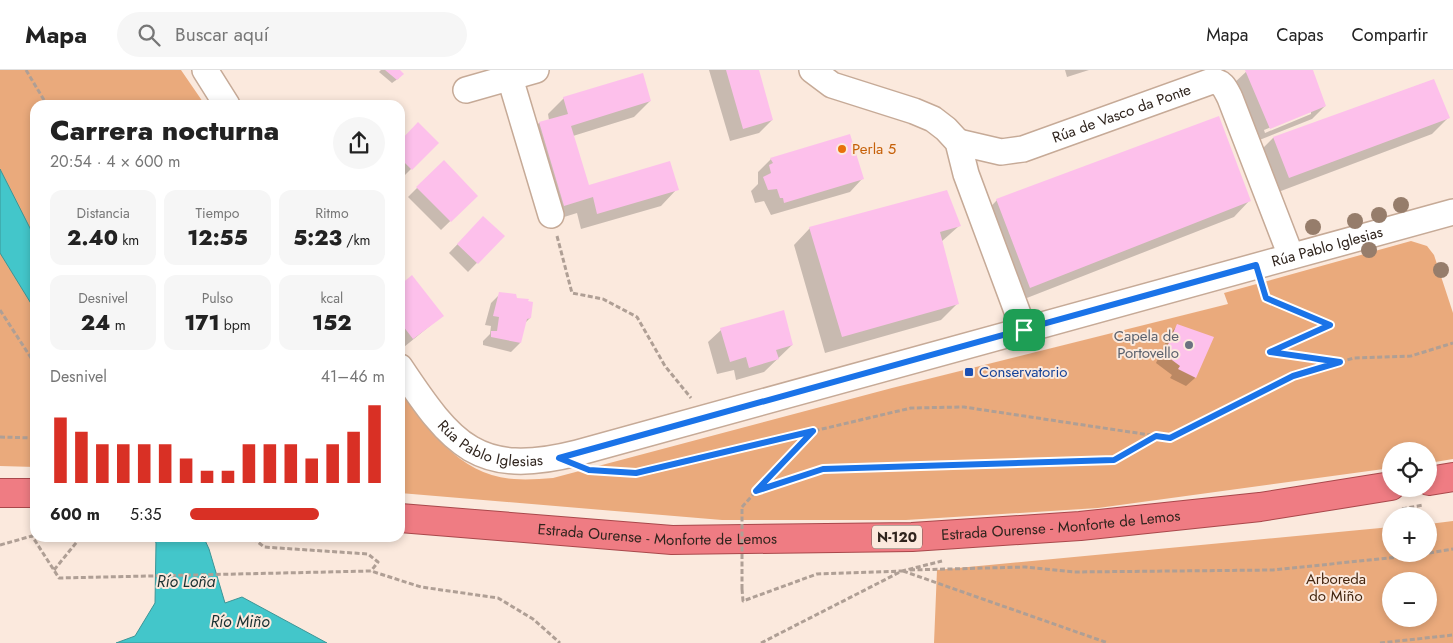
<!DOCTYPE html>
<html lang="es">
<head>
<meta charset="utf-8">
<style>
  :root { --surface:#fff; --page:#f6f6f6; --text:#222; --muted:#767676; --line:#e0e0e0; --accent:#d93025 }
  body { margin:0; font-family:Jost,sans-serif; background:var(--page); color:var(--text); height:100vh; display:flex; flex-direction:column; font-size:19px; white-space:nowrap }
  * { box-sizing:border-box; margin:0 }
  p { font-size:16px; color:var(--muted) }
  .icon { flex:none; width:28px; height:28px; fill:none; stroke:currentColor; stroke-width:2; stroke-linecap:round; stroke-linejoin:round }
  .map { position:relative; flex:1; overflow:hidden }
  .drawer { position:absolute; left:30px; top:30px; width:375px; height:442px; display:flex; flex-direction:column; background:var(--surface); border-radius:15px; box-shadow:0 2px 8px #0003 }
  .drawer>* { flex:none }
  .tools { position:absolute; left:1382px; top:372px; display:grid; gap:10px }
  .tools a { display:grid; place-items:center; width:55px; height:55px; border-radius:50%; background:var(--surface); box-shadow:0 2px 8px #0003; font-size:25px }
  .pin { position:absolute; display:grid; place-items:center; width:42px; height:42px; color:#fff; margin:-21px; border-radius:10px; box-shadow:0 2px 8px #0006 }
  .round { display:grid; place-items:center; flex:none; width:52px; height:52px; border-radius:26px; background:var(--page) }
  .headline { display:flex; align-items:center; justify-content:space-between; height:85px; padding:0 20px }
  h1 { font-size:28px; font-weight:800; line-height:38px }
  .metrics { display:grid; grid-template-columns:repeat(3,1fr); gap:8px; height:85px; padding:5px 20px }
  .metrics div { display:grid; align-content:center; border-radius:12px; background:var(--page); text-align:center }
  .metrics b { font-size:21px; font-weight:800 }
  .metrics small { font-size:14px; font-weight:400 }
  .metrics p { font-size:14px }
  .chart { height:140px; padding:10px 20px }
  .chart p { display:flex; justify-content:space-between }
  .chart svg { width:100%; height:90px; margin-top:5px; stroke:var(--accent); stroke-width:6 }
  ul { padding:0 20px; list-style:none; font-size:16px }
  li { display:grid; grid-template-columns:80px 60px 1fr; align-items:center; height:38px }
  li i { height:12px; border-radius:6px; background:var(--accent) }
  header { display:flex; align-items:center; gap:30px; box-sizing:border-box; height:70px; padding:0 25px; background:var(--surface); border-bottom:1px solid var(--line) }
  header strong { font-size:24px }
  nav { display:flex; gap:28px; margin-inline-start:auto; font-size:18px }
  .search { width:350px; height:45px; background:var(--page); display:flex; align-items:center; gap:12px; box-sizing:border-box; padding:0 18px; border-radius:28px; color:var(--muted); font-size:19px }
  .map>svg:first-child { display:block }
  .green { fill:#eaaa7c; fill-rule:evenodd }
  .water { fill:#43c6ca; stroke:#3d9596 }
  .shadow { fill:#0003; fill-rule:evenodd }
  .building { fill:#fdc0eb }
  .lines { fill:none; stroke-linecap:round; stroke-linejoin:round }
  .minor-casing { stroke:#c6aa97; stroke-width:28 }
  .trunk-casing { stroke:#a9484b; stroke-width:30 }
  .path { stroke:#af9f95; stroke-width:3; stroke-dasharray:5 2.5; stroke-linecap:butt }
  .minor { stroke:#fff; stroke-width:25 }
  .trunk { stroke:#ef7c83; stroke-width:28 }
  .path-bridge { stroke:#af9f95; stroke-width:3; stroke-dasharray:5 2.5; stroke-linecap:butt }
  .tree { fill:#967d6b }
  .route-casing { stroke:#fff; stroke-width:10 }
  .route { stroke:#1a73e8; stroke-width:6 }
  .food-dot { fill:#e8710a; stroke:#fbe9dd; stroke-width:2 }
  .worship-dot { fill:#6b7280; stroke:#fbe9dd; stroke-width:2 }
  .transit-dot { fill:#1a4fb4; stroke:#fbe9dd; stroke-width:2 }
  .labels { text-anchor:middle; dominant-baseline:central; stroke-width:4; stroke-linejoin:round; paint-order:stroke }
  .shield { fill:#fbe9dd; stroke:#6c5f57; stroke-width:1 }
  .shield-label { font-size:14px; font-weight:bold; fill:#2f241d }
  .street-label { font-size:15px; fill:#2f241d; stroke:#fbe9dd }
  .food-label { font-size:15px; fill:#c56008; stroke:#fbe9dd; text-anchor:start }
  .worship-label { font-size:15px; fill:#5b616d; stroke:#fbe9dd; text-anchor:end }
  .transit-label { font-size:15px; fill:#164399; stroke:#fbe9dd; text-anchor:start }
  .park-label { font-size:15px; fill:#43250e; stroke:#fbe9dd }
  .water-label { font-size:16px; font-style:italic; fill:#1b3132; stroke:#fbe9dd }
</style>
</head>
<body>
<header>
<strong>Mapa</strong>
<div class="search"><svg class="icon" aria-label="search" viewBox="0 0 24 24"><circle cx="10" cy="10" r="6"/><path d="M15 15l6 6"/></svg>Buscar aquí</div>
<nav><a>Mapa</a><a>Capas</a><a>Compartir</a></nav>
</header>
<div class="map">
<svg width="1453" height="573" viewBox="0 0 1453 573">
  <rect width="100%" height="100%" fill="#fbe9dd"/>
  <path class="green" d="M0 0H181L205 35H35V397L0 396Z
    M1411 171 1427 176 1434 185 1453 243V389L1429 393V381H1391V398L1098 438 906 450H722L400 423V319C428 360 461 406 514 409 527 410 540 409 553 408L892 318 1228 234 1224 223Z
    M1453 451V573H934L937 500 1391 457V484H1429V454ZM1391 511H1429V549H1391Z"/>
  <path class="water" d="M0 99 35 168V240L0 183Z
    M154 468H204L209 479 225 533 242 527 327 573H116L135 566 155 533 156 473Z"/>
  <path class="shadow" d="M381 0H398L399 8 392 13 379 2Z
    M709 0H758L772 50 759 63 730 71Z
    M1065 0H1089L1067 7Z
    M1248 0H1312L1325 36 1312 49 1257 71 1233 14ZM1311 41V44L1265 63 1264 60Z
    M1433 10 1448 48 1432 64 1273 124 1257 84 1273 68Z
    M564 28 650 31 634 47 573 66 588 117 677 119 661 136 581 159 577 143 548 152 523 70 539 53 549 50 548 44Z
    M400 72 437 73 403 107 400 105Z
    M771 89 862 109 850 122 771 145 764 131 755 133 751 121 758 114V102Z
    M443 92 476 126 441 160 408 127Z
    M997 130H1250L1234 147 1014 233 981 147Z
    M483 148 503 166 468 202 449 183Z
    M959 156 941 172 958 233 941 250 825 283 794 175 810 158Z
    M400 187 404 192 400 195Z
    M400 216 442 246 404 277 400 271Z
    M500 224 515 229 530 248 525 253 520 273 511 282 483 275V271L490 264 491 256 485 255 491 233Z
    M1177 256 1212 268 1195 308 1186 316 1170 308 1172 305 1156 293 1169 265Z
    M721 260 792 275 764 302 736 310 734 300 717 304 708 272Z"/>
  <path class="building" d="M385 0H400L404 4 397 10Z
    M726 0H759L773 50 743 59Z
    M1245 0H1313L1326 36 1270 59Z
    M643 3 651 31 571 56 589 115 670 91 679 120 597 144 593 127 564 136 539 52 568 44 563 27Z
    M1434 9 1450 48 1289 108 1273 67Z
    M1219 46 1251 131 1030 218 996 129Z
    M418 52 439 73 412 100 400 88V71Z
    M850 64 864 109 784 133 783 128H780L777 119 768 120 763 107 771 103 769 95 773 93 770 88Z
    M444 90 478 126 451 152 416 117Z
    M947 120 961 156 940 162 959 234 842 267 809 157Z
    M483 146 505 166 478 194 457 174Z
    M412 205 444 246 413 269 400 252V215Z
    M499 222 516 224 517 228 529 229 528 231 533 232 531 248 527 249 521 273 491 267V261H497L499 247 493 246Z
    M784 240 793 275 776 280 779 289 749 298 746 287 730 292 720 258Z
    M1177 254 1214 267 1196 308 1178 299 1180 296 1164 284Z"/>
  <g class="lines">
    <defs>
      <g id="minor">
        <path d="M205 0 227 35"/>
        <path d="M812 0 832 15 914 41 933 49 946 59 958 72 966 104 1024 260"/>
        <path d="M510 8 551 145"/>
        <path d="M466 20 536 0"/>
        <path id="s1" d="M958 72 1001 82 1023 79 1212 11C1223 12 1225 18 1230 28L1291 186"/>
        <path id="s2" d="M400 297C452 375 478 408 577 383L1453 142"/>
      </g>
      <g id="trunk">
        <path d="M1429 411 1453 407"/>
        <path d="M0 423H35"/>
        <path id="s3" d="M400 448 672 470 912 467 1080 456 1260 437 1391 416"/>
      </g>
    </defs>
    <use href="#minor" class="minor-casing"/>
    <use href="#trunk" class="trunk-casing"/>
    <path class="path" d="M26 0 47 35
      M557 166 572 223 603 229 637 247 665 296 691 328
      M1263 218 1266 228 1330 255 1270 282 1338 292
      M0 240 35 294
      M0 367 35 368
      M602 401 636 403 911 338 964 337 1170 368 1293 306 1354 288 1411 286 1453 273
      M756 421 823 399 1114 390 1155 366
      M742 437 788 385 811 363
      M1402 439 1423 435
      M253 468 264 477 368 484 378 492 371 501
      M0 475 32 466 59 508 371 501 421 517 498 528 533 549 560 573
      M1429 483 1453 479
      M54 500 80 468
      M910 500 1025 497 1074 502 1273 500 1427 484
      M903 501 1108 573
      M742 519 743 531 817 504 902 501
      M761 573 902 501 942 491
      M1380 573 1453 565"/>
    <use href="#minor" class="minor"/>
    <use href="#trunk" class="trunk"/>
    <path class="path-bridge" d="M742 519V437"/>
  </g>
  <g class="tree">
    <circle cx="1401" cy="135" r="8"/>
    <circle cx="1379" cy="145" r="8"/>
    <circle cx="1355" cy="151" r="8"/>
    <circle cx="1313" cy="157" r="8"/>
    <circle cx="1369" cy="180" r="8"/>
    <circle cx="1441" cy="200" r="8"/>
  </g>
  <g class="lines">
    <defs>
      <path id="route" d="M1256 195 1266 228 1330 255 1270 282 1340 292 1293 306 1170 368 1156 366 1114 390 823 399 756 421 813 361 636 403 589 400 559 388Z"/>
    </defs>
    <use href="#route" class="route-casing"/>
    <use href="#route" class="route"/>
  </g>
  <circle class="food-dot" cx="842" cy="79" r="5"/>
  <circle class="worship-dot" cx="1189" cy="275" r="5"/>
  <rect class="transit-dot" x="964" y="297" width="10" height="10" rx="2.5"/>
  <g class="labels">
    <rect class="shield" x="872" y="455.5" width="50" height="23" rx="4"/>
    <g class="shield-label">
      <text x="897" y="467">N-120</text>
    </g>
    <g class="street-label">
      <text stroke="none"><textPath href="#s1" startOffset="171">Rúa de Vasco da Ponte</textPath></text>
      <text stroke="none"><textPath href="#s2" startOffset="996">Rúa Pablo Iglesias</textPath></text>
      <text stroke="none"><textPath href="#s2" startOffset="126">Rúa Pablo Iglesias</textPath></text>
      <text stroke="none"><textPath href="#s3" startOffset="662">Estrada Ourense - Monforte de Lemos</textPath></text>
      <text stroke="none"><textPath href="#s3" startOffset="258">Estrada Ourense - Monforte de Lemos</textPath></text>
    </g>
    <g class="food-label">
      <text x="852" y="79">Perla 5</text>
    </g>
    <g class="worship-label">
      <text x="1179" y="266">Capela de<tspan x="1179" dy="17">Portovello</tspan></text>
    </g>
    <g class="transit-label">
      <text x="979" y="302">Conservatorio</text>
    </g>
    <g class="park-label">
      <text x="1336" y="509">Arboreda<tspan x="1336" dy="17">do Miño</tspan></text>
    </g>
    <g class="water-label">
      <text x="186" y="511">Río Loña</text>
      <text x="240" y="551">Río Miño</text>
    </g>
  </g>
</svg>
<div class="tools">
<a><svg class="icon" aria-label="locate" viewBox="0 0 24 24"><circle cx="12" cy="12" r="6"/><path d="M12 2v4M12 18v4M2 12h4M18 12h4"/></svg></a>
<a>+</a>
<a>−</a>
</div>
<div class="pin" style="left:1024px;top:260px;background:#1e9e55"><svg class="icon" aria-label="arrive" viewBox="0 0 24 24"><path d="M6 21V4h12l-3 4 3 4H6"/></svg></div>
<section class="drawer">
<div class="headline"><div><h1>Carrera nocturna</h1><p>20:54 · 4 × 600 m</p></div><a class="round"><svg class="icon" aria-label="share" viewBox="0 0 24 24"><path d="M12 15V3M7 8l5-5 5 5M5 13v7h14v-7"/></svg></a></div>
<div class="metrics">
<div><p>Distancia</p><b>2.40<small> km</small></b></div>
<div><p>Tiempo</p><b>12:55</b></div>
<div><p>Ritmo</p><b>5:23<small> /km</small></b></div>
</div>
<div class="metrics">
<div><p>Desnivel</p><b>24<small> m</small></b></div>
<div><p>Pulso</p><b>171<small> bpm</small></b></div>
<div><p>kcal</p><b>152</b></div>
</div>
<div class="chart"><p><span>Desnivel</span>41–46 m</p>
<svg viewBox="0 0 160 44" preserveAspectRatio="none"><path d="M5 44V12M15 44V19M25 44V25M35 44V25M45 44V25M55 44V25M65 44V32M75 44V38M85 44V38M95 44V25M105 44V25M115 44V25M125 44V32M135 44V25M145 44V19M155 44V6"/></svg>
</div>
<ul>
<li><b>600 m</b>5:35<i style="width:66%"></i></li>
</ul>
</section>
</div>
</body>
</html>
